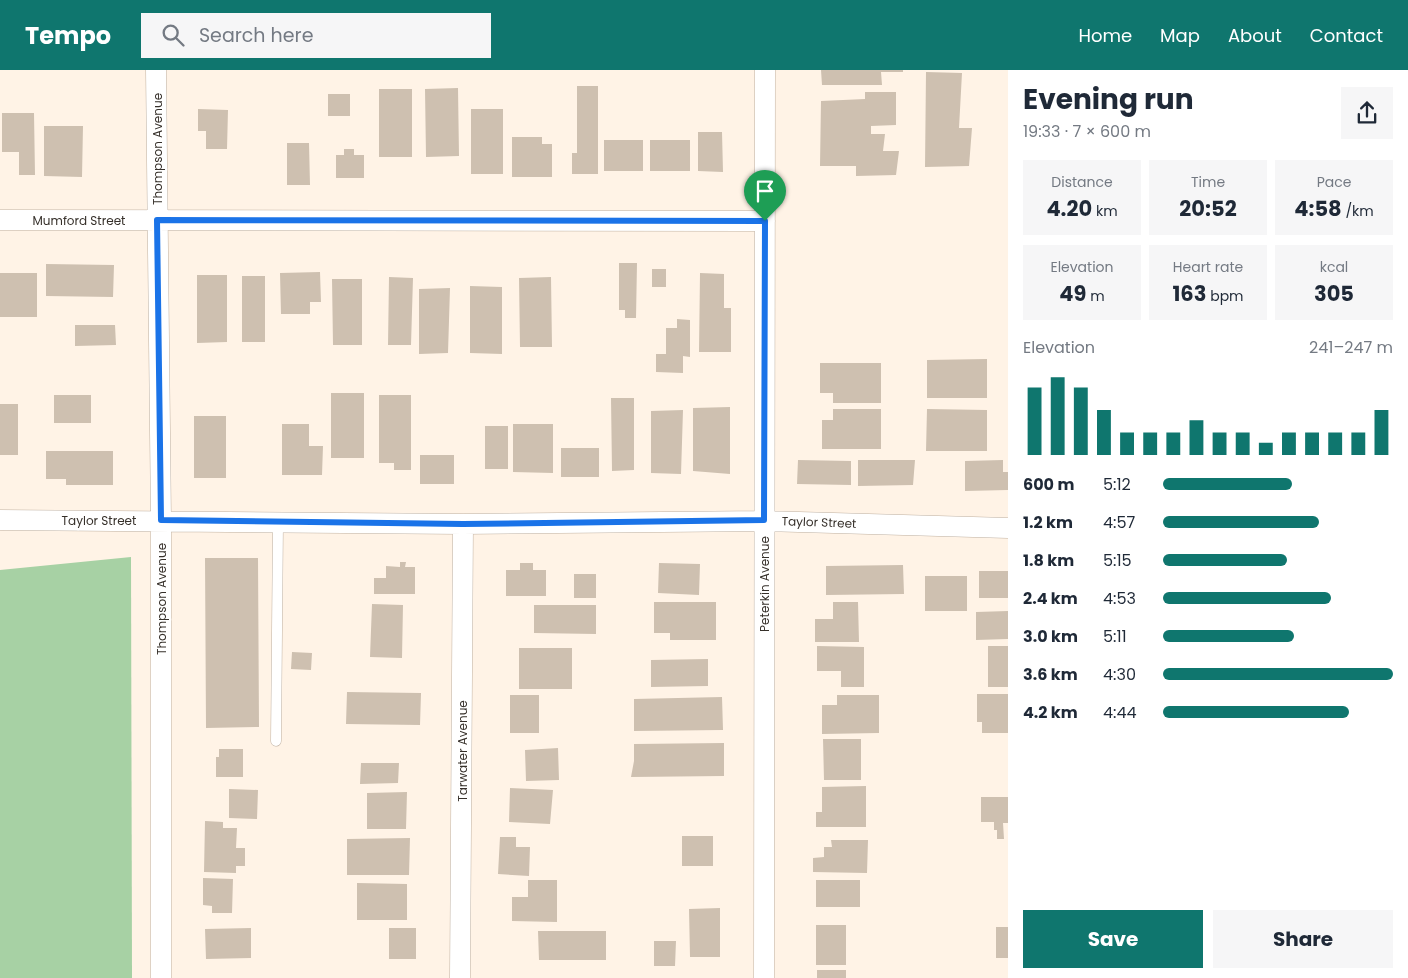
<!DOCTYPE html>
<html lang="en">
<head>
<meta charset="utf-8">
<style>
  :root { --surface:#fff; --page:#f6f6f7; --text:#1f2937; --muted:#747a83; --accent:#0f766e }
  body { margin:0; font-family:Poppins,sans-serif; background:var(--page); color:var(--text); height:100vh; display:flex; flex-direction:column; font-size:19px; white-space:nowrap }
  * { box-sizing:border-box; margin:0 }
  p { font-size:16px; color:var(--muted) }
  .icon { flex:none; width:28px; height:28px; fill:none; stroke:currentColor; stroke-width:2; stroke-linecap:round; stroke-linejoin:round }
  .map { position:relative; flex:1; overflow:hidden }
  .drawer { display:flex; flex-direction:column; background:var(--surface); width:400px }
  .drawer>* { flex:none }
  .pin { position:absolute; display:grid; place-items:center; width:42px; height:42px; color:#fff; margin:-51px -21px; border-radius:50% 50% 50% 0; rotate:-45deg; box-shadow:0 0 5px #0007 }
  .pin .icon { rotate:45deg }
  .round { display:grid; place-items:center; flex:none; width:52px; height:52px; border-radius:0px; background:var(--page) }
  .summary { display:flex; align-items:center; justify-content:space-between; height:85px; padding:0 15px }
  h1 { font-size:28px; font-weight:700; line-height:38px }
  .metrics { display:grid; grid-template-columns:repeat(3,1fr); gap:8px; height:85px; padding:5px 15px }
  .metrics div { display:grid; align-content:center; border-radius:0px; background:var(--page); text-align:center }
  .metrics b { font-size:21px; font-weight:700 }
  .metrics small { font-size:14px; font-weight:400 }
  .metrics p { font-size:14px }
  .chart { height:140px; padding:10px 15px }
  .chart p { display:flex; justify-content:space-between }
  .chart svg { width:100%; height:90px; margin-top:5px; stroke:var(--accent); stroke-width:6 }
  .cta { display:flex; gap:10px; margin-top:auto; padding:10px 15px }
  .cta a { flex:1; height:58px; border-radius:0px; background:var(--accent); color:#fff; font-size:20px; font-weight:700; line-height:58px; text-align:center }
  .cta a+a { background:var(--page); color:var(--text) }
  ul { padding:0 15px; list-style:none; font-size:16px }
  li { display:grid; grid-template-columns:80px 60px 1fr; align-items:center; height:38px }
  li i { height:12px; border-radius:6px; background:var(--accent) }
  header { display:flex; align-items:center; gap:30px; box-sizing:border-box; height:70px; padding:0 25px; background:var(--accent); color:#fff }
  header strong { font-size:24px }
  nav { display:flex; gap:28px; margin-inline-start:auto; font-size:18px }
  .search { width:350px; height:45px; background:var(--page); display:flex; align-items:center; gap:12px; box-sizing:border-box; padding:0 18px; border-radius:0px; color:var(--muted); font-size:19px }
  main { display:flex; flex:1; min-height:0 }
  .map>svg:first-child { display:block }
  .forest { fill:#a7d1a4 }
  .building { fill:#cec0b0 }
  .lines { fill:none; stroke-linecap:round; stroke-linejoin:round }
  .service-casing { stroke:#bfb1a2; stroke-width:11 }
  .minor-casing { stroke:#bfb1a2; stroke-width:21 }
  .service { stroke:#fff; stroke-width:10 }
  .minor { stroke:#fff; stroke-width:20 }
  .route-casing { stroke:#fff; stroke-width:10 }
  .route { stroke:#1a73e8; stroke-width:6 }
  .labels { text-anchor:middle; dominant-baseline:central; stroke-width:4.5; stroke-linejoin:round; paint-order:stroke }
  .street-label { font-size:12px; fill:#36302a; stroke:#fff }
</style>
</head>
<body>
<header>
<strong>Tempo</strong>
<div class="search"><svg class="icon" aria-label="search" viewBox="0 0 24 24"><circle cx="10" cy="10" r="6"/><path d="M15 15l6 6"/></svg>Search here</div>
<nav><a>Home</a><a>Map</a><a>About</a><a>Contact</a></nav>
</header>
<main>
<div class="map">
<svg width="1008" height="908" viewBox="0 0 1008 908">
  <rect width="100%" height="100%" fill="#fff3e6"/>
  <path class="forest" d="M131 487 132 908H0V500Z"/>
  <path class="building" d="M821 0H903V2H881L882 15H822Z
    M926 2 962 3 959 58H972L969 96 925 97Z
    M577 16H598V104H572V83H577Z
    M458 18 459 86 426 87 425 19Z
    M379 19H412V87H379Z
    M865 22H896V55L871 56V64H885L883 81H899L896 105 856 106V96H820L821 31 865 29Z
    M328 24H350V46H328Z
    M198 39 228 40 227 79H206V61H198Z
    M471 39H503V104H471Z
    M2 43H34L35 105H19V82H2Z
    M44 56H83L82 107 44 106Z
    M698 62H722L723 102 698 101Z
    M512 67H542V74H552V107H512Z
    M604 70H643V101H604Z
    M650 70H690V101H650Z
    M287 73H309L310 115H287Z
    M344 79H354V85H364V108H336V85H344Z
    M619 193H637L636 248H625V240H619Z
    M46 194 114 195 113 227 46 226Z
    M652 199H666V217H652Z
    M320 202 321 232H310V244H281L280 203Z
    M0 203H37V247H0Z
    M700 203 724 204V238H731V282H699Z
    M197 205H227V272L197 273Z
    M242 206H265V272H242Z
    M389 207 413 208 411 275H388Z
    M551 207 552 277H520L519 208Z
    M332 209H362V275H333Z
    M470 216 502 217V284L470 283Z
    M450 218 448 283 419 284V219Z
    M677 249 690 250V287L683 286V303L656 302V284H666V258H677Z
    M75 255H115L116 275 75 276Z
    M987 289V328H927V290Z
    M820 293H881V333H833V323H820Z
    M331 323H364V388H331Z
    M54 325H91V353H54Z
    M379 325H411V400H394V393H379Z
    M611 328H634V400L612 401Z
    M0 334H18V385H0Z
    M730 337V404L693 401V338Z
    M833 339H881V379H822V350H833Z
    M927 339 987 340V381H926Z
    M683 340 681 404 651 403V341Z
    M194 346H226V408H194Z
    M282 354H309V376H323L322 405H282Z
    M513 354H553V403L513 402Z
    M485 356H508V399H485Z
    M561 378H599V407H561Z
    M46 381H113V415H66V409H46Z
    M420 385H454V414H420Z
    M798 390 851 391V415L797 414Z
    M858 390H915L913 415 858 416Z
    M1003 390V402H1008V420L965 421V391Z
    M205 488H258L259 657 206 658Z
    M400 492H406L405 497H415V524H374V508H386V496L400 497Z
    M520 493H533V500H546V526H506V500H520Z
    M659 493 700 494 699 525 658 523Z
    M903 495 904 524 826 525V496Z
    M979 501H1008V528H979Z
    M574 504H596V528H574Z
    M925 506H967V541H925Z
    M654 532H716V570H670V563H654Z
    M833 532H858L859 572H815V549H833Z
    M372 534 403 535 402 588 370 587Z
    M534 535H596V564L534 563Z
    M1008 541V569L976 570V542Z
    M817 576 864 577V617H841V601H817Z
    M988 576H1008V617H988Z
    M519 578H572V619H519Z
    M292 582 312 583 311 600 291 599Z
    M708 589V616L651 617V590Z
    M347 622 421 623 420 655 346 654Z
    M977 624H1008V663H982V652H977Z
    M510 625H539V663H510Z
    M837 625H879V663L822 664V635H837Z
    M722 627 723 660 634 661V629Z
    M823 669H861V710H824Z
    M724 673V706L631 707 634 691V674Z
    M558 678 559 710 526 711 525 680Z
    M219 679H243V707H216V687H219Z
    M361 693H399L398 713 360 714Z
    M866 716V757H816V742H822V717Z
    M510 718 553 720 550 754 509 752Z
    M229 719 258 720 257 749 229 748Z
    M407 722 406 759H367V723Z
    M981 727H1008V753H1003L1004 769H997V760H994V752H981Z
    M205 751 223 752V758H237L236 778H245V796H236V803L204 802Z
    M682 766H713V796H682Z
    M500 767H516V777H530L529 806 498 804Z
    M410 768 409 805H347V769Z
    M831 770H868L867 803 813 802V788L824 787V777H832Z
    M203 808 233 809 232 843H212V836L203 835Z
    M528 810H557V852L512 851V827H528Z
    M816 810H860V837H816Z
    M357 813 407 814V850H357Z
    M720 838V887H690L689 839Z
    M816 855H846V895H816Z
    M996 857H1008V888H996Z
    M251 858V888L206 889 205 859Z
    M389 858H416V889H389Z
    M538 861H606V890H539Z
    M654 871H676L675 896H654Z
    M817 900H846V908H817Z"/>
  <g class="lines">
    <defs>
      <path id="service" d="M276 671 278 452"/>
      <path id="minor" d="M156 0 161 451V908
        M0 150 765 151
        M0 450 463 454 764 451 1008 458
        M460 908 463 454
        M764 908 765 0"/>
    </defs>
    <use href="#service" class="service-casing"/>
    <use href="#minor" class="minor-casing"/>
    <use href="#service" class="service"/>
    <use href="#minor" class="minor"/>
  </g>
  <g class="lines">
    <defs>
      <path id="route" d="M157 150 765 151 764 450 463 454 161 450Z"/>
    </defs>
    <use href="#route" class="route-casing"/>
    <use href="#route" class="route"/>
  </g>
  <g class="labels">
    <g class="street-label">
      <text transform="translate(157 79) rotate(-90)">Thompson Avenue</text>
      <text x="79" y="150">Mumford Street</text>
      <text x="99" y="450">Taylor Street</text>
      <text transform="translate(819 452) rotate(2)">Taylor Street</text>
      <text transform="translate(764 514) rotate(-90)">Peterkin Avenue</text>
      <text transform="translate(161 529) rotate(-90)">Thompson Avenue</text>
      <text transform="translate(462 681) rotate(-90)">Tarwater Avenue</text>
    </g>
  </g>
</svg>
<div class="pin" style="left:765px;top:151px;background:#1e9e55"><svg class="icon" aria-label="arrive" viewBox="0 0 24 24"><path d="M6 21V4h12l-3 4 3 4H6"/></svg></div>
</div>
<section class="drawer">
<div class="summary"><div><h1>Evening run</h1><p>19:33 · 7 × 600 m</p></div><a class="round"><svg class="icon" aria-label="share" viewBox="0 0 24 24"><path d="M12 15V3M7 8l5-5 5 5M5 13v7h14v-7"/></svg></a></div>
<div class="metrics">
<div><p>Distance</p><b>4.20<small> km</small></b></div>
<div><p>Time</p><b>20:52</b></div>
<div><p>Pace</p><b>4:58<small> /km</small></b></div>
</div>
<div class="metrics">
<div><p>Elevation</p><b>49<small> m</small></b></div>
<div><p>Heart rate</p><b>163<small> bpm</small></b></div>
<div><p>kcal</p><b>305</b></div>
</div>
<div class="chart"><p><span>Elevation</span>241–247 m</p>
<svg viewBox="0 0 160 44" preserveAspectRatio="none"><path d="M5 44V11M15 44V6M25 44V11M35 44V22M45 44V33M55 44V33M65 44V33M75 44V27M85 44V33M95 44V33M105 44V38M115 44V33M125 44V33M135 44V33M145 44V33M155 44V22"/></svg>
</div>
<ul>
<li><b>600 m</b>5:12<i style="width:56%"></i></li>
<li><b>1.2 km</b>4:57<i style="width:68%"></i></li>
<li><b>1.8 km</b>5:15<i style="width:54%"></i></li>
<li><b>2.4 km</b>4:53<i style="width:73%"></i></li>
<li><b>3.0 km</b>5:11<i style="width:57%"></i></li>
<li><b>3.6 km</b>4:30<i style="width:100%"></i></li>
<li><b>4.2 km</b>4:44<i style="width:81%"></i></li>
</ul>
<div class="cta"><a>Save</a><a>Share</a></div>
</section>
</main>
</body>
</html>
